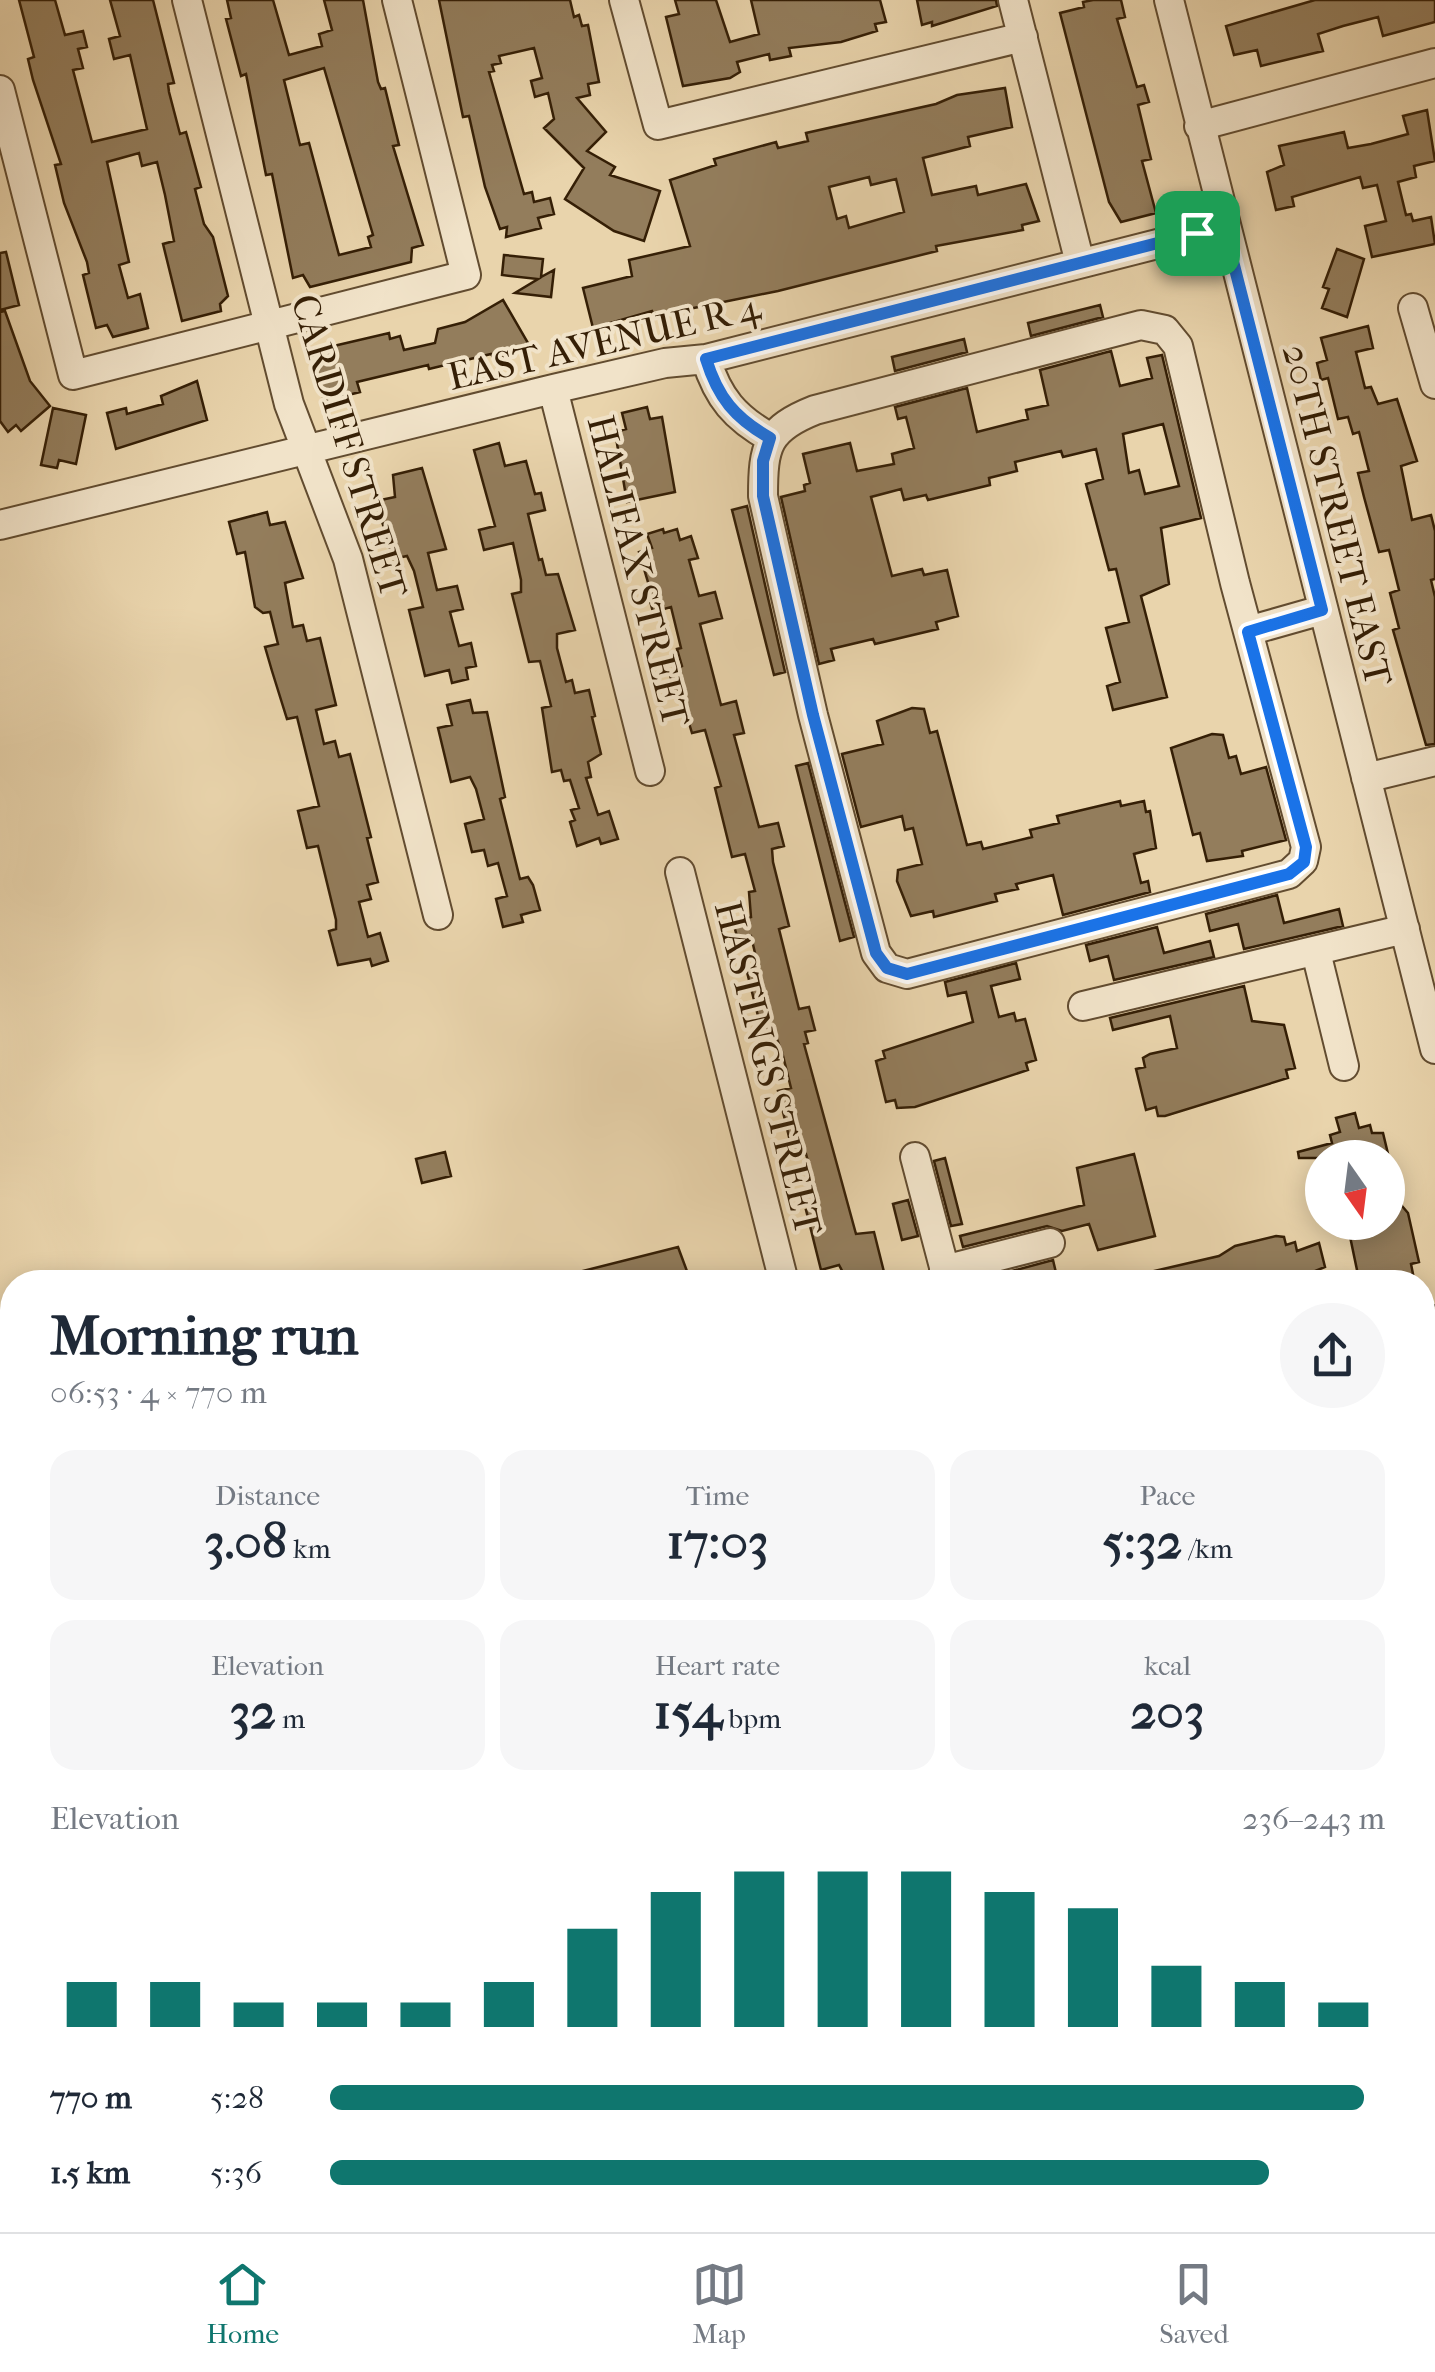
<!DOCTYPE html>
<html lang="en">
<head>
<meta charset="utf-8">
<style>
  :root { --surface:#fff; --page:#f6f6f7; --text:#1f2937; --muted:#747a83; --line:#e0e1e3; --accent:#0f766e }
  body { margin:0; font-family:"IM FELL French Canon",serif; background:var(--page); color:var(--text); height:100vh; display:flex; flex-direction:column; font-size:38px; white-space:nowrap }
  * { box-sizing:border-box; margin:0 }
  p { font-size:32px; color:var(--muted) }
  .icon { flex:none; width:55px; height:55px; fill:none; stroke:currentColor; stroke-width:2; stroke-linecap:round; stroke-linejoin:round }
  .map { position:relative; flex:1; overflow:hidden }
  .details { position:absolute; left:0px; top:1270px; width:1435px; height:962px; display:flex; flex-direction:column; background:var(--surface); border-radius:40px 40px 0 0; box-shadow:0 5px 25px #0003 }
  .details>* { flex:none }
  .needle { width:65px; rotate:166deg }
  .buttons { position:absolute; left:1305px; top:1140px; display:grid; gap:20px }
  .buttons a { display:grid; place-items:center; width:100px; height:100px; border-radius:50%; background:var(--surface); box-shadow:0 5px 25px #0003; font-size:50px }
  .pin { position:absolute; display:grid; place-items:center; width:85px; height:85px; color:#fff; margin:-42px; border-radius:20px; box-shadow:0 5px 15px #0006 }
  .round { display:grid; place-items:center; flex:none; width:105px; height:105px; border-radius:52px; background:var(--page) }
  .overview { display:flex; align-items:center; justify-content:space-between; height:170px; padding:0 50px }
  h1 { font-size:55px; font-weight:800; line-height:75px }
  .metrics { display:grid; grid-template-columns:repeat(3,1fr); gap:15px; height:170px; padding:10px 50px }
  .metrics div { display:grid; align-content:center; border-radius:25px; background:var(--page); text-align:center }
  .metrics b { font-size:50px; font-weight:800 }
  .metrics small { font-size:28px; font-weight:400 }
  .metrics p { font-size:28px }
  .chart { height:280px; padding:20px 50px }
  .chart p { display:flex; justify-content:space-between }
  .chart svg { width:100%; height:180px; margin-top:10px; stroke:var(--accent); stroke-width:6 }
  ul { padding:0 50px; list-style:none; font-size:32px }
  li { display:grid; grid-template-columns:160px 120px 1fr; align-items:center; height:75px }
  li i { height:25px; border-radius:12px; background:var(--accent) }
  .tabs { display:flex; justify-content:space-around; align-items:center; height:140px; border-top:2px solid var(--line); background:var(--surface); font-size:28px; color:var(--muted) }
  .tabs a { display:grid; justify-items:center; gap:5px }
  .tabs .selected { color:var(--accent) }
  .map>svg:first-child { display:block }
  .green { fill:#cab590; stroke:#806a4b; stroke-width:2.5 }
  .building { fill:#937d5c; stroke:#351f06; stroke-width:2.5; fill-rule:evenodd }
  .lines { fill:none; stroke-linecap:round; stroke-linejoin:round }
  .minor-casing { stroke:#624c30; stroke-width:32 }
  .major-casing { stroke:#351f06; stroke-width:40 }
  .minor { stroke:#f1e3c9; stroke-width:28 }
  .major { stroke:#e9d4ac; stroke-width:35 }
  .route-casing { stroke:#fff; stroke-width:20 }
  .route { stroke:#1a73e8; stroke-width:12 }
  .labels { text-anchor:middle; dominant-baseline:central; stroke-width:8; stroke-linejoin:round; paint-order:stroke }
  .street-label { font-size:38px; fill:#351f06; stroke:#f1e3c9 }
</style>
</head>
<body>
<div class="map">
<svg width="1435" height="2232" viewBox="0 0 1435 2232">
  <rect width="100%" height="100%" fill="#e9d4ac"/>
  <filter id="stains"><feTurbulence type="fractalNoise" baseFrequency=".002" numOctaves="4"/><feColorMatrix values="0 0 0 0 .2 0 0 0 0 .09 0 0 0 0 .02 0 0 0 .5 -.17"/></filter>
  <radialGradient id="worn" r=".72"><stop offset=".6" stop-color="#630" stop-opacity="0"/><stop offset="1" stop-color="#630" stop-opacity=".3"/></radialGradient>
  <path class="green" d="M1298 2220H1354L1357 2232H1254Z"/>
  <path class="building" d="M19 0H55L65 35 83 31 87 47 78 49 83 68 73 70 92 142 147 129 130 55 114 59 109 39 120 36 110 0H153L174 83 168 84 169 92 180 134 186 132 201 187 195 189 204 224 213 237 228 296 220 304 221 311 182 321 163 244 174 241 165 195 157 162 142 166 139 153 107 162 129 262 119 265 128 298 140 294 148 328 113 337 107 325 96 328 83 275 89 273 87 262 64 203 55 165 61 164 33 80 28 59 34 57Z
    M227 0H273L289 55 322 46 319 34 332 30 324 0H363L378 82 381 89 385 88 399 145 393 146 423 245 412 248 411 262 310 287 303 275 293 278 272 174 266 175 246 74 241 76 226 19 231 18ZM324 68 373 235 368 237 371 247 339 255 309 143 300 145 284 80Z
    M439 0H570L574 17 579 15 582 26 588 25 599 82 588 84 590 95 577 98 606 132 587 151 615 167 610 175 660 191 644 241 614 231 565 199 584 168 544 128 554 119 548 93 535 97 531 81 542 78 534 48 499 56 501 63 492 65 494 71 489 72 524 194 532 192 534 202 550 198 554 214 538 218 541 228 506 237 507 227 500 229 485 187 469 116 463 117Z
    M675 0H716L730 42 759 34 751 0H880L886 22 875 24 877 31 841 42 789 48 791 56 770 60 769 54 737 62 740 72 730 78 683 86 666 17 679 14Z
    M917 0H996L997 6 932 26V22L922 25Z
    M1093 0H1121L1125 17 1117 19 1137 87 1144 85 1149 102 1138 105 1151 159 1142 161 1156 213 1121 222 1109 202 1060 13 1084 7 1083 2Z
    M1315 0H1435V22L1383 36 1378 17 1343 26 1318 34 1323 51 1261 66 1257 50 1234 55 1226 26Z
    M1005 88 1012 127 968 137 970 146 923 158 932 195 976 186 978 195 1026 184 1039 221 1022 225 1023 230 936 246 937 251 778 291 654 316 652 311 593 328 583 288 632 276 629 260 690 246 670 180 716 165 714 159 776 142 778 148 808 141 806 133 936 104 957 95ZM869 177 871 185 896 179 904 212 849 228 846 216 837 219 829 187Z
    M1427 110 1435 161 1414 166 1416 177 1398 182 1406 215 1411 214 1413 221 1431 217 1435 244 1372 257 1365 226 1386 221 1377 185 1363 188 1360 177 1292 197 1294 206 1276 210 1267 172 1284 165 1279 146 1344 132 1348 148 1371 144 1408 134 1403 116Z
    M1337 249 1364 259 1347 317 1322 308 1329 289 1323 287Z
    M6 252 19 305 0 310V253Z
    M504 255 543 259 541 277 554 270 551 297 515 293 538 279 502 275Z
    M503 300 528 343 496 362 491 354 429 369 428 365 357 382 360 392 324 401 313 358 326 355 325 348 389 333 390 339 400 336 404 350 435 343 438 329 465 322Z
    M1100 305 1103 317 1031 336 1028 323Z
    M5 311 30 381 50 406 21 431 16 425 8 432 0 421V312Z
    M1368 326 1373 348 1356 352 1365 388 1371 387 1378 404 1397 399 1417 461 1401 466 1412 520 1431 515 1435 531V579L1431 580 1435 597V744L1426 745 1393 630 1399 628 1390 593 1399 590 1389 550 1379 552 1364 497 1358 473 1369 471 1359 432 1353 434 1348 417 1338 419 1328 378 1321 380 1317 363 1327 360 1321 338Z
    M964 339 967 352 895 371 892 357Z
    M1111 351 1120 386 1152 378 1147 358 1162 355 1201 518 1161 528 1169 584 1141 596 1167 697 1113 710 1107 686 1120 682 1106 628 1129 622 1116 569 1109 570 1086 484 1103 479 1096 449 1063 457 1061 451 1015 462 1017 471 989 478 990 485 928 500 926 495 904 500 901 489 871 497 892 576 922 569 924 575 947 570 958 616 936 622 938 629 875 644 873 639 831 649 834 660 819 664 781 497 805 491 804 485 810 483 803 454 850 443 857 471 894 464 892 454 914 448 906 417 898 419 895 407 967 388 977 432 1028 419 1026 410 1048 405 1040 370ZM1163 424 1179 486 1145 494 1139 470 1129 473 1123 434Z
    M197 381 207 420 116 449 107 413 126 408 127 414 163 404 161 396Z
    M647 407 650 419 662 417 675 492 627 502 615 432 626 429 622 413Z
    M53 408 86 415 76 464 59 460 57 468 41 465Z
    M499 443 505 466 526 461 535 494 541 493 545 510 528 514 539 560 542 559 546 575 558 574 575 630 557 634V648L566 682 572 680 575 693 589 690 595 716 592 717 601 754 588 762 591 777 586 778 598 815 609 811 618 839 601 844 599 838 577 846 570 822 575 820 571 810 579 808 570 780 564 781 561 770 552 772 542 708 551 706 540 661 529 662 512 594 521 592V580L513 543 484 550 479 530 495 526 474 450Z
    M422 468 446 549 428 553 437 590 457 586 463 609 450 612 459 646 471 643 476 666 466 668 468 679 452 683 449 670 425 676 409 610 423 607 414 571 407 556 393 559 376 501 395 497 393 475Z
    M747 506 785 672 774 675 732 510Z
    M267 512 270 525 285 522 303 578 285 583 293 627 303 625 307 641 320 638 336 705 316 710 324 744 335 741 339 757 350 754 371 837 367 838 378 882 367 885 371 899 359 902 368 937 380 933 388 961 372 966 370 959 338 965 329 931 336 929V920L318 846 307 848 298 811 319 806 297 717 287 719 272 671 265 647 278 644 270 612 263 613 255 607 245 552 237 554 229 522Z
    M663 529 664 533 677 529 680 540 691 536 698 558 689 560 699 596 715 592 722 618 700 624 721 705 736 701 744 733 734 735 759 827 778 823 784 846 772 849 773 862 789 926 779 929 799 1009 809 1007 815 1030 805 1032 808 1043 804 1044 856 1234 874 1232 884 1272 873 1275 875 1282H848L839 1265 821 1270 806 1210 819 1207 816 1190 806 1154 794 1158 778 1091 791 1088 782 1052 776 1037 764 1040 747 972 759 970 751 936 738 940 733 922 751 917 749 892 755 891 745 854 732 857 715 788 721 786 705 730 692 733 681 697 676 698 670 675 682 666 677 649 681 648 671 607 653 612 647 590 650 589 639 552 652 548 647 534Z
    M470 700 473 713 487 712 505 797 500 799 520 879 528 877 533 885 540 910 521 915 523 922 503 927 496 899 507 896 498 863 488 866 484 850 472 852 465 824 484 819 476 789 470 777 451 782 438 728 452 725 447 705Z
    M912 708 924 709 930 733 937 731 967 845 981 842 983 849 1032 837 1030 830 1059 823 1057 816 1120 801 1121 806 1144 801 1146 812 1150 811 1156 848 1134 854 1141 883 1148 881 1150 892 1063 915 1053 875 1016 884 1018 889 995 894 997 901 934 917 933 911 911 916 897 881 898 870 922 864 913 828 905 830 902 816 861 827 842 754 883 744 877 721Z
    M1212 734 1223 735 1229 758 1236 756 1241 774 1266 767 1286 840 1242 851 1243 856 1207 861 1200 833 1193 835 1171 748Z
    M808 763 854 937 840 941 796 766Z
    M1277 895 1284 923 1339 909 1343 926 1244 949 1238 924 1210 931 1206 914Z
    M1157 927 1164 953 1210 941 1214 957 1114 980 1108 956 1090 961 1086 945Z
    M1016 963 1020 979 991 986 999 1017 1014 1013 1016 1021 1025 1019 1036 1060 1026 1063 1028 1070 915 1107 897 1108 895 1100 886 1102 876 1061 885 1058 883 1051 973 1022 966 992 948 996 945 982Z
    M1244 986 1252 1021 1284 1025 1295 1068 1286 1070 1288 1078 1165 1116H1158L1156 1107 1146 1110 1136 1069 1145 1067 1143 1058 1150 1054 1177 1048 1170 1016 1113 1030 1110 1018Z
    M1355 1113 1359 1128 1370 1125 1372 1133H1383L1389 1158H1299L1298 1152 1332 1143 1330 1135 1340 1132 1336 1118Z
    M445 1152 451 1176 422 1183 416 1159Z
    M1134 1154 1155 1236 1098 1250 1089 1224 1062 1231 1047 1226 963 1247 960 1236 1084 1205 1077 1168Z
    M945 1158 962 1224 951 1226 934 1161Z
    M1388 1172H1393L1402 1206 1408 1213 1419 1262 1411 1264 1413 1274 1372 1282 1370 1275 1361 1277 1357 1270 1347 1222H1388Z
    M908 1200 918 1236 902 1240 893 1204Z
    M1276 1236 1284 1237 1286 1245 1295 1242 1297 1251 1319 1243 1325 1267 1303 1276 1305 1282H1138L1137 1275 1219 1256 1235 1246Z
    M678 1247 691 1282H560L559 1277Z
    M1053 1260 1057 1277 1033 1282H971Z"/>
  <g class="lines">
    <defs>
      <path id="minor" d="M187 0 289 404 348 559 438 915
        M624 0 658 125 1023 37
        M1013 0 1080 263
        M1169 0 1435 1049
        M0 90 73 375 466 275 397 0
        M1199 126 1435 63
        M1413 308 1435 384
        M1141 325 1165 330 1178 346 1235 583 1306 847 1303 861 1289 874 907 974 887 968 876 953 813 715 763 496C763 446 767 429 815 410Z
        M706 359C718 398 735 418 771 438
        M553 389 650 771
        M0 525 553 389 665 363 706 359 1224 227
        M1248 631 1322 610
        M1366 778 1435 761
        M680 872 784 1282
        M1316 952 1344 1066
        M1083 1006 1405 929
        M915 1157 948 1282
        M944 1270 1050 1243
        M1422 1490 1435 1486
        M1422 1714 1435 1711
        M0 1754 12 1751
        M0 1800 12 1796
        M0 1859 12 1856
        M1422 1889 1435 1901
        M0 1921 12 1917
        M0 1980 12 1977
        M0 2038 12 2035
        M0 2099 12 2096
        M807 2220 810 2232"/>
      <path id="major" d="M1422 1327 1435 1324
        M0 1691 12 1687"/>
    </defs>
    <use href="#minor" class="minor-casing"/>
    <use href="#major" class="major-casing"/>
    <use href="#minor" class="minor"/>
    <use href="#major" class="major"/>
  </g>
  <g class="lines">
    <defs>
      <path id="route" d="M1224 226 1322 610 1248 632 1306 847 1304 862 1289 874 907 974 887 968 876 953 813 715 763 496V461L770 438C735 418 718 398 706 359Z"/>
    </defs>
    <use href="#route" class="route-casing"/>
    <use href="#route" class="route"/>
  </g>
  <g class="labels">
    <g class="street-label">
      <text transform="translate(604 342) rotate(-13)">EAST AVENUE R 4</text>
      <text transform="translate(349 446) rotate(73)">CARDIFF STREET</text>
      <text transform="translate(1337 515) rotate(76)">20TH STREET EAST</text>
      <text transform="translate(638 571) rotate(76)">HALIFAX STREET</text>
      <text transform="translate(768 1068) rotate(76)">HASTINGS STREET</text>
    </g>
  </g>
  <rect width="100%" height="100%" filter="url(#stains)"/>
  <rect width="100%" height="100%" fill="url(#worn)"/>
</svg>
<div class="buttons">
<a><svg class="needle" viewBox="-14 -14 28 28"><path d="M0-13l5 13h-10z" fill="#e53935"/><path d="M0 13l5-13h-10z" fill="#747a83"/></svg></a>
</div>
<div class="pin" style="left:1197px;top:233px;background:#1e9e55"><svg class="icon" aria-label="arrive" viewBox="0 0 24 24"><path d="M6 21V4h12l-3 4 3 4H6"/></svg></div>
<section class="details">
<div class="overview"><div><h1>Morning run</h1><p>06:53 · 4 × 770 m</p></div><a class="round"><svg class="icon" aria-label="share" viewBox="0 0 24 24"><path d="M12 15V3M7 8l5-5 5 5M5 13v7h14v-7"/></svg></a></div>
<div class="metrics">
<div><p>Distance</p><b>3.08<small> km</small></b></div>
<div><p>Time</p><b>17:03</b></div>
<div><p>Pace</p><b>5:32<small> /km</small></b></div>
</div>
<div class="metrics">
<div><p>Elevation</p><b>32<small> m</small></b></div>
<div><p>Heart rate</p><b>154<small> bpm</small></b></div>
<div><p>kcal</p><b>203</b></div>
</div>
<div class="chart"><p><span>Elevation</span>236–243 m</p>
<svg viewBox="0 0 160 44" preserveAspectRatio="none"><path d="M5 44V33M15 44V33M25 44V38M35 44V38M45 44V38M55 44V33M65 44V20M75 44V11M85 44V6M95 44V6M105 44V6M115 44V11M125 44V15M135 44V29M145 44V33M155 44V38"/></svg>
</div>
<ul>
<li><b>770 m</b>5:28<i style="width:98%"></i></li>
<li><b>1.5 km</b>5:36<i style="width:89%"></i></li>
</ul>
</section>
</div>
<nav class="tabs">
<a class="selected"><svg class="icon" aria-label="home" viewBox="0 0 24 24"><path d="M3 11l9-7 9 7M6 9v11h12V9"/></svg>Home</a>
<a><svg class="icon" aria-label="map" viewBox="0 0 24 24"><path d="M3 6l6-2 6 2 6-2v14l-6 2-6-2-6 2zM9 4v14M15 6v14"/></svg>Map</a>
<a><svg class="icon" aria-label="saved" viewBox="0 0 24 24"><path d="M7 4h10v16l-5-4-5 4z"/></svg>Saved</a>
</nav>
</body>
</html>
